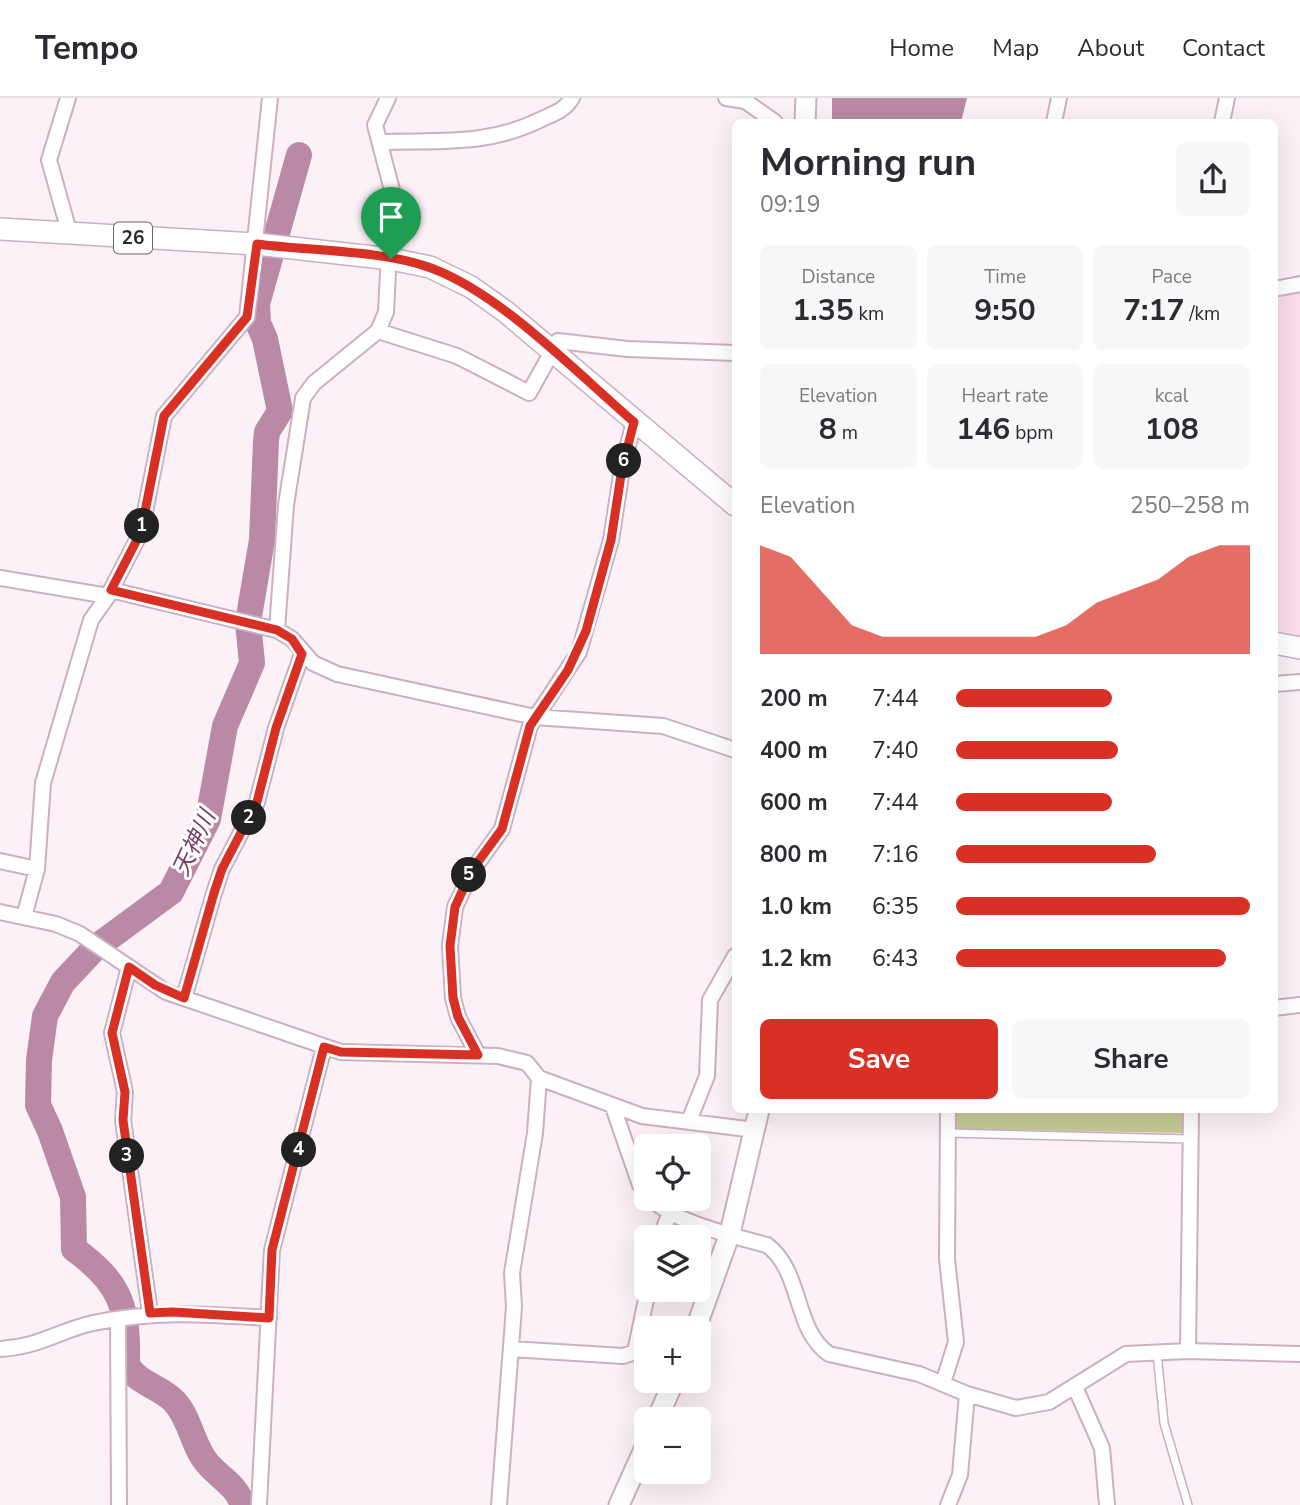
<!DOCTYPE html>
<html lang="en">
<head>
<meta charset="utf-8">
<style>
  :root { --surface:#fff; --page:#f7f7f7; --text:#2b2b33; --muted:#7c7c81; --line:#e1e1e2; --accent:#d93025 }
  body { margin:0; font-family:"Nunito Sans","Noto Sans JP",sans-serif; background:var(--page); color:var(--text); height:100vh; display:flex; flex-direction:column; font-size:26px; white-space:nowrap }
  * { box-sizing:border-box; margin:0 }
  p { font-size:23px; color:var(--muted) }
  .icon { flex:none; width:38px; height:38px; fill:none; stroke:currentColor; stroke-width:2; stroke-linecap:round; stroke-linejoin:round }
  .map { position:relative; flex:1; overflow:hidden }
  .side { position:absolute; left:732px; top:21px; width:546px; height:994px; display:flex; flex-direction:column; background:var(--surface); border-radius:10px; box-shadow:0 7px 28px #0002 }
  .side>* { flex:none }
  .tools { position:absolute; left:634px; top:1036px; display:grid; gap:14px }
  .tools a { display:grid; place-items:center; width:77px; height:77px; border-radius:10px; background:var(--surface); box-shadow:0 7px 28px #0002; font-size:35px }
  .pin { position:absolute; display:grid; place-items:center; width:60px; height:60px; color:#fff; margin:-72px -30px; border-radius:50% 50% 50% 0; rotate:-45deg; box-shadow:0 0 7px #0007 }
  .pin .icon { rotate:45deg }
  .km { position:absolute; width:35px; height:35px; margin:-18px; border-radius:50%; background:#222; color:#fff; font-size:19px; line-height:35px; text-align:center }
  .round { display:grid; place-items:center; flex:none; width:74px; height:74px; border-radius:10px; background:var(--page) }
  .head { display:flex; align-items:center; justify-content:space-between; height:119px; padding:0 28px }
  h1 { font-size:38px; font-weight:700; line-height:52px }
  .figures { display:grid; grid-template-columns:repeat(3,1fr); gap:10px; height:119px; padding:7px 28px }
  .figures div { display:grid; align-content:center; border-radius:10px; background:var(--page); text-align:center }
  .figures b { font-size:30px; font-weight:700 }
  .figures small { font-size:19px; font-weight:400 }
  .figures p { font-size:19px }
  .chart { height:196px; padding:14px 28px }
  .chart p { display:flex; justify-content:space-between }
  .chart svg { width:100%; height:126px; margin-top:7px; fill:var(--accent); opacity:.7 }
  .button { display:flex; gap:14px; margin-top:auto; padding:14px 28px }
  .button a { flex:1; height:80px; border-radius:10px; background:var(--accent); color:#fff; font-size:28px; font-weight:700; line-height:80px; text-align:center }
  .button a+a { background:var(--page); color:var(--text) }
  ul { padding:0 28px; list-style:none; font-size:23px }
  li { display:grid; grid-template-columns:112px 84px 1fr; align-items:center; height:52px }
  li i { height:18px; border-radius:9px; background:var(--accent) }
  header { display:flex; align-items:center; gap:42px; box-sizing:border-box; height:98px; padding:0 35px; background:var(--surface); border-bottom:2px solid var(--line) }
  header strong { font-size:33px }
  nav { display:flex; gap:38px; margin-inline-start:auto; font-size:24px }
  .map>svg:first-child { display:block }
  .built { fill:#fcdeef }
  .green { fill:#c7ca97 }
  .water { fill:#b989a6 }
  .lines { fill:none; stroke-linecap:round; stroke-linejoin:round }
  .river { stroke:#b989a6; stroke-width:26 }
  .lane-casing { stroke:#ccb0c0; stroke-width:10 }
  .street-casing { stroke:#ccb0c0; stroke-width:18 }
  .secondary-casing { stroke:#ccb0c0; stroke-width:23 }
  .primary-casing { stroke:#ccb0c0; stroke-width:24 }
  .lane { stroke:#fff; stroke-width:7 }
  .street { stroke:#fff; stroke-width:14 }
  .secondary { stroke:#fff; stroke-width:19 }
  .primary { stroke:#fff; stroke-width:21 }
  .route-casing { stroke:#fff; stroke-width:14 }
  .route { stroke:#d93025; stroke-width:9 }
  .labels { text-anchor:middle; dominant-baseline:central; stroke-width:6; stroke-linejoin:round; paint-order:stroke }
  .shield { fill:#fff; stroke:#6d666a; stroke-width:2 }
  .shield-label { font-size:19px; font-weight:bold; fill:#2e242a }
  .water-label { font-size:23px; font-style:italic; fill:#7b3e66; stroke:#fff }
</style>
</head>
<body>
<header>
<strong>Tempo</strong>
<nav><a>Home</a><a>Map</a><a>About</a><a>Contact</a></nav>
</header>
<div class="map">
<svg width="1300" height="1407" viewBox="0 0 1300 1407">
  <rect width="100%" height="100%" fill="#fdf1f8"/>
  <path class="built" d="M1300 191V538L1274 533V196Z"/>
  <path class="green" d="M953 1012H1186V1031L1182 1035 954 1031Z"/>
  <path class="water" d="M832 0H967L961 24H832Z"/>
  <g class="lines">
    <path class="river" d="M243 1407C235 1386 222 1382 208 1366 192 1348 191 1321 174 1303 159 1288 138 1286 127 1267 128 1209 122 1186 74 1151L73 1099 50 1033 38 1007 39 962 45 918 63 884 95 850 171 794 208 721 225 628 252 565 248 524 262 442 266 343 267 334 280 313 265 241 258 225 257 206 299 57"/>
    <defs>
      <path id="lane" d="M948 1035 1190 1041
        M1157 1255 1164 1325 1188 1407"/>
      <path id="street" d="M68 0 49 62 70 137
        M726 0 745 3 775 24
        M1054 24 1059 0
        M1222 24 1227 0
        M382 44C441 42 488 48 542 21 555 15 565 12 572 0
        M1274 191 1300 186
        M378 233 457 258 529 295 558 243 627 251 735 255
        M0 480 108 498
        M111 492 277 532 292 541 313 565 337 576 535 619 663 628 735 652
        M277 532 286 407 303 300 314 285 378 233 386 214 392 92 375 27 388 0
        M1274 586 1300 584
        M0 763 37 771
        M0 814 56 826 80 836 166 894 341 954 498 958 527 965 539 980 642 1018 755 1032
        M24 819 37 771 43 685 91 522 108 498 141 434 164 318 247 219 270 0
        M129 869 112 935 125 994 123 1022 150 1215
        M184 900 214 795 222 771 257 704 276 630 302 556
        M1274 910 1300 907
        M478 957 458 919 453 900 450 848 455 809 472 773 502 731 530 628 579 554 611 442 622 371 634 324
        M613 1009 640 1087 646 1094
        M689 1023 707 978 710 902 735 858
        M652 1101C673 1124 737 1139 767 1147 803 1174 793 1231 829 1256L919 1276 967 1296 1016 1310 1049 1304 1126 1256 1188 1253 1300 1256
        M661 1139 670 1113
        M118 1221 119 1407
        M0 1251C39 1249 58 1233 93 1225 155 1212 206 1216 269 1220
        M511 1251 623 1258 635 1254 648 1192
        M1188 1253 1191 1012
        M943 1285 956 1244 947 1161 948 1012
        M1075 1289 1102 1350 1107 1407
        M259 1407 272 1152 324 949
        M499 1407 514 1209 512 1175 535 1035 539 980
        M948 1407 960 1377 967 1296"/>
      <path id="secondary" d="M805 24 806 0
        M696 1230 730 1135 759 1012
        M657 1321 674 1283
        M619 1407 646 1347"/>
      <path id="primary" d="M0 131 257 146 391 161 430 169 471 189 506 214 735 407
        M1274 545 1300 550"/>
    </defs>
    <use href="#lane" class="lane-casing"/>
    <use href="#street" class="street-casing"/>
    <use href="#secondary" class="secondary-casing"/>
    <use href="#primary" class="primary-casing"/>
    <use href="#lane" class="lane"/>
    <use href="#street" class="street"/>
    <use href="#secondary" class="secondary"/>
    <use href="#primary" class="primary"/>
  </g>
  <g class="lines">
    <defs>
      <path id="route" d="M257 146C309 153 383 152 431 170 500 195 577 275 634 324L622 371 611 442 586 533 568 572 530 628 502 731 472 772 455 809 450 848 453 900 458 919 478 957 341 954 324 949 272 1152 269 1220 173 1214 150 1215 123 1022 125 994 112 935 129 869 155 887 184 900 214 795 222 771 257 704 276 630 302 556 292 541 277 532 111 492 141 434 164 318 247 219Z"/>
    </defs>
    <use href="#route" class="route-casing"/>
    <use href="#route" class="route"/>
  </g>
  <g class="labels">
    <rect class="shield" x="114" y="124.5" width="38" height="31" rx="5"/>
    <g class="shield-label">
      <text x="133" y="140">26</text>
    </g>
    <g class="water-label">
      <text transform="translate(194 745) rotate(-65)">天神川</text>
    </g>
  </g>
</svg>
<div class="tools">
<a><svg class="icon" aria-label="locate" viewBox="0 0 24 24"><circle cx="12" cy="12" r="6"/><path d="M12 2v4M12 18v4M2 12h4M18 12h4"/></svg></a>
<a><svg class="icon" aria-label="layers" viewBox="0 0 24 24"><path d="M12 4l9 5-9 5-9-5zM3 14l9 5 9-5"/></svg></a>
<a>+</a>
<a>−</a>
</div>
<div class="pin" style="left:391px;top:161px;background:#1e9e55"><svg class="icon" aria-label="arrive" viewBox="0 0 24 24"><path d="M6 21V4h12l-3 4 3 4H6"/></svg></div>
<b class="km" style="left:142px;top:428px">1</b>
<b class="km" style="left:249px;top:720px">2</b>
<b class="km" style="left:127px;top:1058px">3</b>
<b class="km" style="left:299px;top:1052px">4</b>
<b class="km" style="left:469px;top:777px">5</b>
<b class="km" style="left:624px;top:363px">6</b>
<section class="side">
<div class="head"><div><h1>Morning run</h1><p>09:19</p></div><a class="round"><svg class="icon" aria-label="share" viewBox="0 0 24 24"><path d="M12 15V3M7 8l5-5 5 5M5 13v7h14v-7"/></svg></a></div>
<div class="figures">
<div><p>Distance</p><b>1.35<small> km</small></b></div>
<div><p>Time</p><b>9:50</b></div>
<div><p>Pace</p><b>7:17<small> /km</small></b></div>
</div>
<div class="figures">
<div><p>Elevation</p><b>8<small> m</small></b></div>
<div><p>Heart rate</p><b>146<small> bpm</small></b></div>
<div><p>kcal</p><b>108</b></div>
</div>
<div class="chart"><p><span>Elevation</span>250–258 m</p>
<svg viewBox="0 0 160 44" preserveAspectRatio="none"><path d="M0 44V6L10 10L20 22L30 34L40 38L50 38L60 38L70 38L80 38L90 38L100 34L110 26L120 22L130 18L140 10L150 6L160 6V44z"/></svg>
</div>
<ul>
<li><b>200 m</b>7:44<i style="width:53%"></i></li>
<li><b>400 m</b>7:40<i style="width:55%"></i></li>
<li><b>600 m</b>7:44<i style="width:53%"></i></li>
<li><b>800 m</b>7:16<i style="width:68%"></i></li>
<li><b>1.0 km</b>6:35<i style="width:100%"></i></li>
<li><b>1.2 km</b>6:43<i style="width:92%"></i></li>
</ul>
<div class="button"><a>Save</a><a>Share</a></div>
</section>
</div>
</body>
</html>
